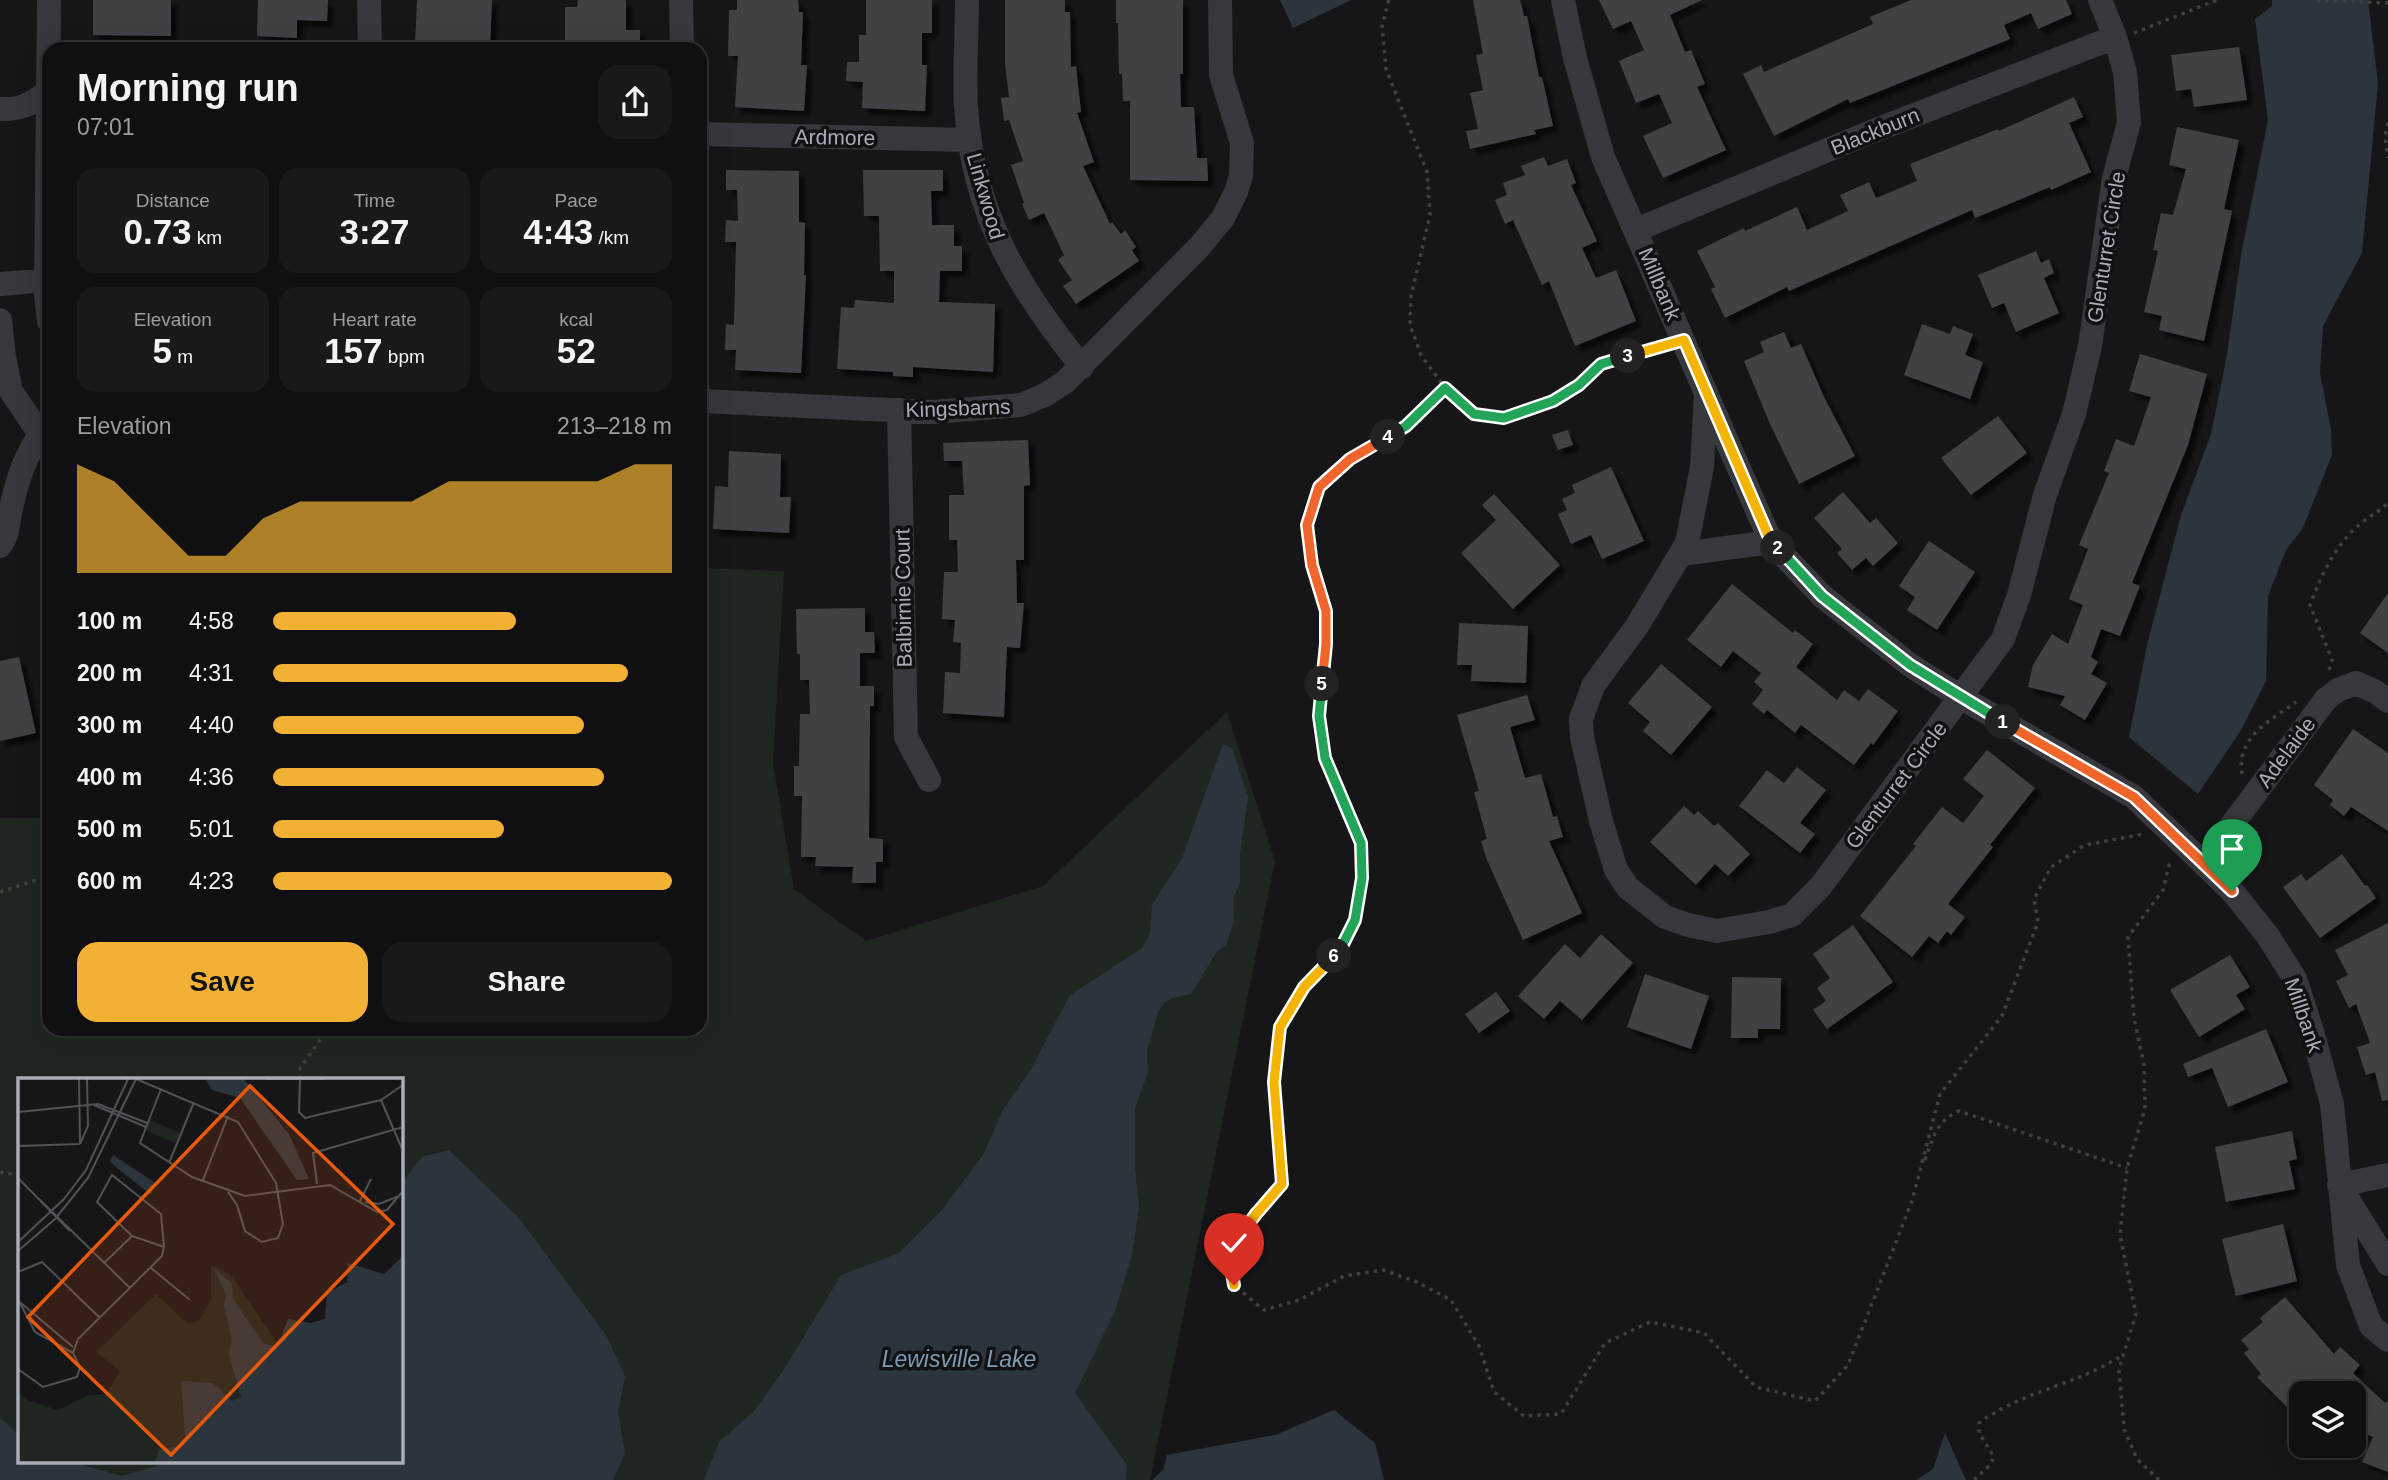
<!DOCTYPE html>
<html lang="en">
<head>
<meta charset="utf-8">
<style>
  :root { --surface:#101012; --page:#19191b; --text:#f1f3f6; --muted:#9c9d9f; --line:#303032; --accent:#f2b134 }
  body { margin:0; font-family:Arial,sans-serif; background:var(--page); color:var(--text); height:100vh; display:flex; flex-direction:column; font-size:26px; white-space:nowrap }
  * { box-sizing:border-box; margin:0 }
  p { font-size:23px; color:var(--muted) }
  .icon { flex:none; width:38px; height:38px; fill:none; stroke:currentColor; stroke-width:2; stroke-linecap:round; stroke-linejoin:round }
  .map { position:relative; flex:1; overflow:hidden }
  .details { position:absolute; left:42px; top:42px; width:665px; height:994px; display:flex; flex-direction:column; background:var(--surface); border-radius:21px; box-shadow:0 7px 28px #0002,0 0 0 2px var(--line) }
  .details>* { flex:none }
  .fabs { position:absolute; left:2289px; top:1381px; display:grid; gap:14px }
  .fabs a { display:grid; place-items:center; width:77px; height:77px; border-radius:14px; background:var(--surface); box-shadow:0 7px 28px #0002,0 0 0 2px var(--line); font-size:35px }
  .pin { position:absolute; display:grid; place-items:center; width:60px; height:60px; color:#fff; margin:-72px -30px; border-radius:50% 50% 50% 0; rotate:-45deg; box-shadow:0 0 7px #0007 }
  .pin .icon { rotate:45deg }
  .km { position:absolute; width:35px; height:35px; margin:-18px; border-radius:50%; background:#222; color:#fff; font-size:19px; line-height:35px; text-align:center }
  .round { display:grid; place-items:center; flex:none; width:74px; height:74px; border-radius:21px; background:var(--page) }
  .summary { display:flex; align-items:center; justify-content:space-between; height:119px; padding:0 35px }
  h1 { font-size:38px; font-weight:700; line-height:52px }
  .figures { display:grid; grid-template-columns:repeat(3,1fr); gap:10px; height:119px; padding:7px 35px }
  .figures div { display:grid; align-content:center; border-radius:18px; background:var(--page); text-align:center }
  .figures b { font-size:35px; font-weight:700 }
  .figures small { font-size:19px; font-weight:400 }
  .figures p { font-size:19px }
  .chart { height:196px; padding:14px 35px }
  .chart p { display:flex; justify-content:space-between }
  .chart svg { width:100%; height:126px; margin-top:7px; fill:var(--accent); opacity:.7 }
  .primary-button { display:flex; gap:14px; margin-top:auto; padding:14px 35px }
  .primary-button a { flex:1; height:80px; border-radius:21px; background:var(--accent); color:#111; font-size:28px; font-weight:700; line-height:80px; text-align:center }
  .primary-button a+a { background:var(--page); color:var(--text) }
  ul { padding:0 35px; list-style:none; font-size:23px }
  li { display:grid; grid-template-columns:112px 84px 1fr; align-items:center; height:52px }
  li i { height:18px; border-radius:9px; background:var(--accent) }
  .map>svg:first-child { display:block }
  .green { fill:#1e261f; fill-rule:evenodd }
  .water { fill:#2c353c }
  .building { fill:#404145; filter:url(#shadow) }
  .lines { fill:none; stroke-linecap:round; stroke-linejoin:round }
  .path { stroke:#3d3f44; stroke-width:3.5; stroke-dasharray:3.5 5; stroke-linecap:butt }
  .minor { stroke:#37383d; stroke-width:24 }
  .split-1-casing { stroke:#fff; stroke-width:14 }
  .split-2-casing { stroke:#fff; stroke-width:14 }
  .split-3-casing { stroke:#fff; stroke-width:14 }
  .split-4-casing { stroke:#fff; stroke-width:14 }
  .split-5-casing { stroke:#fff; stroke-width:14 }
  .split-6-casing { stroke:#fff; stroke-width:14 }
  .split-7-casing { stroke:#fff; stroke-width:14 }
  .split-8-casing { stroke:#fff; stroke-width:14 }
  .split-1 { stroke:#f0652b; stroke-width:9 }
  .split-2 { stroke:#22a559; stroke-width:9 }
  .split-3 { stroke:#f5b400; stroke-width:9 }
  .split-4 { stroke:#22a559; stroke-width:9 }
  .split-5 { stroke:#f0652b; stroke-width:9 }
  .split-6 { stroke:#22a559; stroke-width:9 }
  .split-7 { stroke:#f5b400; stroke-width:9 }
  .split-8 { stroke:#f5b400; stroke-width:9 }
  .labels { text-anchor:middle; dominant-baseline:central; stroke-width:7; stroke-linejoin:round; paint-order:stroke }
  .street-label { font-size:21px; fill:#a8adb8; stroke:#111113 }
  .water-label { font-size:23px; font-style:italic; fill:#7f9bb3; stroke:#111113 }
  .inset-road { fill:none; stroke:#505258; stroke-width:2 }
  .view { fill:#e8590c; fill-opacity:0.15; stroke:#e8590c; stroke-width:3.5 }
  .inset-edge { fill:none; stroke:#a8adb8; stroke-width:3.5 }
</style>
</head>
<body>
<div class="map">
<svg width="2388" height="1480" viewBox="0 0 2388 1480">
  <defs>
    <filter id="shadow"><feDropShadow dx="6" dy="6" stdDeviation="2" flood-color="#0009"/></filter>
  </defs>
  <rect width="100%" height="100%" fill="#161618"/>
  <path class="green" d="M700 568 784 571 773 762 794 889 866 941 1043 886 1227 712 1275 861 1150 1480H0V818H49V1029H700ZM19 1079H401V1461H19Z"/>
  <path class="water" d="M1280 0H1351L1293 28Z
    M2272 0H2368L2378 84 2362 253 2323 326 2320 373 2331 430 2332 455 2303 528 2286 550 2268 596 2266 681 2240 732 2198 794 2129 737 2147 645 2181 515 2211 434 2227 355 2241 255 2268 120 2255 19 2272 6Z
    M1223 744 1232 748 1248 797 1240 853V883L1233 898 1234 921 1226 945 1216 953 1191 994 1172 998 1164 1003 1158 1012 1147 1051 1148 1072 1135 1108V1169L1139 1208 1132 1255 1115 1311 1075 1393 1127 1465 1126 1480H704L719 1442 754 1411 785 1368 841 1275 899 1253 942 1210 983 1155 1004 1108 1031 1069 1070 995 1142 948 1150 933 1152 905 1182 858Z
    M449 1150 519 1218 606 1335 625 1376 618 1412 625 1454 613 1480H0V1418L19 1435V1461H68L122 1476 174 1461H401V1183L422 1157Z
    M1334 1410 1375 1443 1384 1480H1152L1163 1470 1167 1455 1275 1435Z
    M1945 1433 1966 1480H1916L1933 1469Z"/>
  <path class="building" d="M93 0H171V36L93 35Z
    M258 0H328L327 21 297 20V38L257 36Z
    M417 0H492L490 47 415 44Z
    M578 0H626V30H640V49H565V7H577Z
    M737 0H798L799 12H803L801 65H807L804 111 735 107 738 56H728L729 10H737Z
    M866 0H932V33H922V65H927L925 111 862 108 863 82 846 81 847 62H859V35H866Z
    M1005 0H1065V12H1070L1071 67 1076 66 1081 112 1077 113 1094 162 1083 166 1110 224 1112 222 1121 234 1125 230 1136 247 1132 250 1139 261 1076 304 1063 286 1072 280 1058 260 1064 255 1044 213 1029 220 1022 204 1024 203 1011 165 1023 161 1009 120 1004 121 1001 98 1009 97 1005 63Z
    M1116 0H1183V74H1180L1181 107H1194L1197 158H1207L1208 181 1130 180V101H1123L1122 74H1119L1118 23H1116Z
    M1473 0H1520L1524 16H1527L1539 77H1542L1553 126 1534 130 1536 134 1470 149 1466 131 1478 129 1470 93 1483 90 1476 55 1483 54Z
    M1599 0H1702L1670 15 1685 52 1691 50 1705 84 1697 87 1726 150 1663 178 1643 136 1672 123 1659 94 1636 103 1619 61 1644 50 1631 21 1613 29Z
    M1911 0H2066L2072 14 2038 29 2031 13 2004 25 2010 39 1850 103 1848 99 1774 136 1743 74 1761 65 1764 72 1873 24 1870 17Z
    M2239 47 2247 100 2194 107 2191 89 2176 91 2171 55Z
    M2074 97 2083 117 2069 123 2091 172 2051 190 2050 187 1975 218 1972 210 1789 291 1787 287 1725 318 1711 289 1715 287 1697 251 1744 228 1745 231 1797 207 1807 230 1848 211 1840 195 1869 182 1876 198 1917 181 1910 164 1998 129 1999 131Z
    M2177 127 2239 140 2224 209 2232 211 2204 341 2159 330 2162 316 2144 312 2158 251 2153 250 2161 213 2173 215 2186 169 2169 165Z
    M1544 157 1548 166 1567 159 1576 183 1571 185 1597 241 1582 248 1596 278 1616 270 1636 321 1575 346 1549 281 1542 285 1513 220 1505 224 1495 200 1507 195 1503 183 1525 175 1521 166Z
    M726 170 799 171V222L805 223 804 275H806L801 373 735 370 736 350H725L726 324 734 325 736 242H725L726 220 738 221 737 190H726Z
    M863 170H943V191H931L932 225H954V246H962V271H940L939 302 995 304 993 372 913 367V377L893 376V372L837 369 841 307 854 308 855 300 894 303V271H880L879 216H864Z
    M2036 251 2041 263 2049 259 2054 273 2044 278 2059 313 2016 332 2004 303 1992 308 1978 275Z
    M1922 324 1950 334 1953 326 1973 334 1965 355 1983 362 1970 399 1904 375Z
    M1784 332 1791 348 1801 344 1824 397 1855 456 1799 484 1770 424 1744 361 1764 352 1760 342Z
    M2140 354 2207 374 2188 445 2132 583 2140 586 2120 636 2101 629 2091 657 2098 662 2091 674 2107 683 2085 720 2060 705 2065 696 2028 687 2033 665 2052 634 2068 644 2083 605 2069 599 2088 549 2079 545 2109 473 2104 471 2116 439 2134 446 2151 397 2129 391Z
    M1998 416 2027 453 1971 495 1941 458Z
    M1568 430 1573 445 1558 450 1552 435Z
    M1028 440 1030 485 1024 486V560H1016L1017 603H1024L1020 648 1007 647 1004 717 943 713 945 672 960 673 961 643 953 642 955 620 942 619 944 572H958L957 540H949V495H964L962 461H944L943 443Z
    M729 451 781 454 780 497H791L789 533 713 529 715 486 728 487Z
    M1611 467 1644 541 1602 559 1591 535 1571 544 1558 514 1567 510 1562 499 1575 493 1572 485Z
    M1843 492 1870 523 1876 518 1898 543 1873 566 1866 558 1852 570 1837 553 1842 549 1814 518Z
    M1494 494 1560 565 1513 609 1461 553 1496 520 1482 505Z
    M1929 541 1975 572 1937 630 1907 610 1915 597 1899 586Z
    M1732 584 1793 633 1795 630 1813 644 1796 667 1837 700 1844 690 1859 701 1868 689 1898 711 1873 745 1871 743 1854 765 1801 725 1795 733 1767 710 1764 714 1752 704 1763 690 1754 682 1761 673 1733 651 1721 667 1687 640Z
    M2388 593V653L2360 633Z
    M865 608V632H874L875 653H860V686H874V706H870L869 838 883 839V862H876V883H852L853 867 815 866 816 857H801L802 796H794V766H799L800 714H810L809 680H800V654H797L796 609Z
    M1459 623 1528 626 1526 683 1471 681 1472 665H1457Z
    M19 657 36 733 0 741V661Z
    M1661 664 1712 707 1671 755 1643 731 1650 722 1628 703Z
    M1527 695 1535 720 1510 727 1525 778 1541 774 1553 817 1557 816 1563 837 1549 841 1582 913 1523 940 1487 860 1481 841 1487 839 1474 792 1479 791 1457 715Z
    M2353 729 2388 753V831L2351 807 2344 816 2330 805 2333 800 2314 785Z
    M1987 750 2035 788 1990 845 1993 847 1948 904 1965 917 1951 935 1947 931 1938 943 1929 936 1912 957 1860 916 1916 846 1913 844 1942 807 1963 823 1984 796 1963 779Z
    M1797 767 1826 790 1800 823 1815 834 1800 853 1739 806 1767 770 1784 783Z
    M1684 806 1694 815 1698 811 1714 826 1718 823 1750 854 1728 876 1715 864 1696 885 1650 842Z
    M2342 854 2365 886 2367 885 2376 898 2320 938 2283 887 2301 874 2306 881Z
    M2388 923V1100L2382 1101 2375 1072 2366 1075 2357 1047 2370 1043 2356 1004 2349 1008 2336 981 2348 975 2335 950Z
    M1853 925 1893 982 1827 1029 1813 1010 1826 1001 1817 988 1830 978 1813 954Z
    M1601 934 1633 963 1582 1020 1560 1001 1544 1019 1518 996 1565 944 1580 958Z
    M2230 955 2250 987 2236 995 2245 1009 2199 1037 2170 990Z
    M1645 974 1709 996 1691 1049 1627 1027Z
    M1732 977 1781 978 1780 1029H1758V1038H1731Z
    M1496 992 1510 1011 1479 1033 1465 1014Z
    M2266 1029 2288 1082 2228 1107 2212 1068 2188 1077 2183 1064Z
    M2292 1131 2297 1159 2289 1161 2295 1189 2226 1202 2215 1147Z
    M2283 1224 2297 1281 2236 1296 2222 1239Z
    M2285 1297 2334 1354 2340 1347 2360 1365 2353 1373 2384 1402 2386 1403 2388 1401V1472L2362 1462 2373 1437 2354 1429V1393H2301V1421L2257 1377 2261 1374 2244 1353 2249 1349 2241 1340 2263 1322 2260 1318Z"/>
  <g class="lines">
    <path class="path" d="M1389 0 1382 26 1386 69 1427 172 1430 215 1411 296 1410 325 1421 355 1445 388 1474 414 1504 418 1553 401 1579 385 1601 364 1662 346
      M2317 0 2388 3
      M2134 33 2217 0
      M2388 123 2385 136 2388 158
      M1445 388 1406 426 1350 459 1319 487 1307 525 1312 565 1326 611V644L1319 716 1325 758 1344 807 1361 843 1362 878 1355 920 1340 950 1304 987 1280 1027 1274 1082 1282 1184 1252 1219 1229 1251 1234 1285 1264 1310 1299 1300 1344 1276 1383 1270 1417 1282 1451 1300 1479 1346 1494 1392 1524 1416 1561 1414 1605 1343 1650 1322 1704 1333 1756 1387 1815 1401 1848 1365 1912 1201 1940 1094 2002 1016 2038 922 2034 899 2051 867 2085 845 2143 834
      M2329 670 2332 660 2310 605C2322 573 2337 541 2365 520 2373 514 2381 510 2388 503
      M2242 774C2236 737 2270 721 2296 702
      M2243 872 2247 868V845L2258 829
      M0 892 42 878 49 879
      M528 1029 529 1037
      M300 1079V1068L328 1029
      M1925 1160C1933 1138 1936 1121 1959 1111L2127 1168
      M0 1172 19 1175
      M1974 1480 1990 1465 1994 1457 1979 1433V1423C2022 1391 2077 1385 2121 1356
      M2159 1480 2137 1459 2124 1429 2119 1369 2136 1314 2120 1235 2127 1168 2145 1109 2144 1065 2134 1018 2128 937 2163 890 2170 861"/>
    <path class="minor" d="M49 0 46 293 49 321
      M369 0 370 49
      M681 0 682 49
      M967 0C967 36 964 72 966 107 973 214 1017 286 1082 367
      M1563 0 1575 58 1603 157 1771 542 1822 596 1910 665 1962 698 2134 797 2232 891 2268 936 2295 979 2312 1031 2332 1104 2348 1265 2371 1326 2388 1340
      M0 109C21 110 32 104 48 91
      M700 134 970 140
      M1636 230 1871 132 2115 37
      M1 284 47 280
      M0 320 4 357 11 391 40 434
      M1706 393 1702 467 1687 543 1637 626 1593 686 1581 719 1582 737 1601 821 1616 870 1628 888 1665 917 1688 925 1717 931 1769 922 1792 915 1821 886 2003 639 2019 595 2045 495 2074 414 2090 346 2114 178 2129 122 2125 72 2115 37 2100 0
      M700 401 933 412 1021 405 1045 395 1065 382 1200 246 1223 218 1236 192 1241 176 1242 143 1221 75 1220 0
      M899 410 906 737 929 780
      M0 546C9 535 8 518 12 504 18 477 28 445 49 426
      M1681 554 1771 542
      M2204 862 2326 699 2338 690 2356 683 2376 692 2388 701
      M2339 1185 2388 1175
      M2343 1191 2388 1264"/>
  </g>
  <g class="lines">
    <defs>
      <path id="split-1" d="M2003 722 2134 797 2232 891"/>
      <path id="split-2" d="M1778 548 1822 596 1910 665 2003 722"/>
      <path id="split-3" d="M1628 356 1684 340 1771 542 1778 548"/>
      <path id="split-4" d="M1388 437 1406 426 1445 388 1474 414 1504 418 1553 401 1579 385 1601 364 1628 356"/>
      <path id="split-5" d="M1322 684 1326 644V611L1312 565 1307 525 1319 487 1350 459 1388 437"/>
      <path id="split-6" d="M1322 684 1319 716 1325 758 1361 843 1362 878 1355 920 1340 950 1334 956"/>
      <path id="split-7" d="M1256 1214 1282 1184 1274 1082 1280 1027 1304 987 1334 956"/>
      <path id="split-8" d="M1234 1285 1228 1251 1256 1214"/>
    </defs>
    <use href="#split-1" class="split-1-casing"/>
    <use href="#split-2" class="split-2-casing"/>
    <use href="#split-3" class="split-3-casing"/>
    <use href="#split-4" class="split-4-casing"/>
    <use href="#split-5" class="split-5-casing"/>
    <use href="#split-6" class="split-6-casing"/>
    <use href="#split-7" class="split-7-casing"/>
    <use href="#split-8" class="split-8-casing"/>
    <use href="#split-1" class="split-1"/>
    <use href="#split-2" class="split-2"/>
    <use href="#split-3" class="split-3"/>
    <use href="#split-4" class="split-4"/>
    <use href="#split-5" class="split-5"/>
    <use href="#split-6" class="split-6"/>
    <use href="#split-7" class="split-7"/>
    <use href="#split-8" class="split-8"/>
  </g>
  <g class="labels">
    <g class="street-label">
      <text transform="translate(1875 131) rotate(-22)">Blackburn</text>
      <text transform="translate(835 137) rotate(1)">Ardmore</text>
      <text transform="translate(986 196) rotate(74)">Linkwood</text>
      <text transform="translate(2106 247) rotate(-81)">Glenturret Circle</text>
      <text transform="translate(1660 284) rotate(67)">Millbank</text>
      <text transform="translate(958 408) rotate(-2)">Kingsbarns</text>
      <text transform="translate(903 598) rotate(-91)">Balbirnie Court</text>
      <text transform="translate(2286 752) rotate(-53)">Adelaide</text>
      <text transform="translate(1896 785) rotate(-53)">Glenturret Circle</text>
      <text transform="translate(2304 1015) rotate(71)">Millbank</text>
    </g>
    <g class="water-label">
      <text x="959" y="1359">Lewisville Lake</text>
    </g>
  </g>
  <g transform="translate(18 1078)">
    <rect width="385" height="385" fill="#161618"/>
    <path d="M132 42 162 55 158 66 128 52ZM193 187 212 196 280 295 245 384H0V314L9 322 40 332 71 317 88 316 102 293 78 274 138 216 169 245 181 243 193 221Z" fill="#1e261f"/>
    <path d="M187 1H226L271 56 291 101 279 102 222 20 194 12ZM95 77 136 104 133 117 92 84ZM385 178V384H137L141 372 159 368 167 358 163 303 195 305 214 323 223 319 211 277 214 261 206 228 208 217 196 190 214 206 215 221 245 265 259 269 270 241 293 245 307 241 309 215 329 204 330 185 366 196Z" fill="#2c353c"/>
    <path class="inset-road" d="M61 1 62 66M118 1 220 44 258 105 265 146 260 160 244 164 227 153 219 127 210 114M248 1H307M282 1 281 34 287 40 363 22 385 7M143 11 122 65 174 99 227 118 312 107 359 134 369 132 385 113M363 22 385 73M76 27 128 49M0 34 80 26 129 45M62 66 70 48 69 1M0 68 62 66M151 85 176 24M0 100 52 153M185 102 210 38M299 106 295 75 385 49M21 121 112 210M342 123 353 101M347 124 361 126 381 118M0 164 46 121 68 92 110 1M0 173 37 141 70 100 118 1M86 185 114 158M133 190 172 222M0 194 24 184 82 240M0 221 17 254 55 275M3 225 55 269M0 291 25 309 59 299 62 289 55 275 60 261 144 178 146 169 143 136 94 97 79 124 114 158 146 169"/>
    <path class="view" d="M232 8 375 146 153 377 10 239Z"/>
    <rect width="385" height="385" class="inset-edge"/>
  </g>
</svg>
<div class="fabs">
<a><svg class="icon" aria-label="layers" viewBox="0 0 24 24"><path d="M12 4l9 5-9 5-9-5zM3 14l9 5 9-5"/></svg></a>
</div>
<div class="pin" style="left:2232px;top:891px;background:#1e9e55"><svg class="icon" aria-label="arrive" viewBox="0 0 24 24"><path d="M6 21V4h12l-3 4 3 4H6"/></svg></div>
<div class="pin" style="left:1234px;top:1285px;background:#d93025"><svg class="icon" aria-label="check" viewBox="0 0 24 24"><path d="M5 12l5 5 9-10"/></svg></div>
<b class="km" style="left:2003px;top:722px">1</b>
<b class="km" style="left:1778px;top:548px">2</b>
<b class="km" style="left:1628px;top:356px">3</b>
<b class="km" style="left:1388px;top:437px">4</b>
<b class="km" style="left:1322px;top:684px">5</b>
<b class="km" style="left:1334px;top:956px">6</b>
<section class="details">
<div class="summary"><div><h1>Morning run</h1><p>07:01</p></div><a class="round"><svg class="icon" aria-label="share" viewBox="0 0 24 24"><path d="M12 15V3M7 8l5-5 5 5M5 13v7h14v-7"/></svg></a></div>
<div class="figures">
<div><p>Distance</p><b>0.73<small> km</small></b></div>
<div><p>Time</p><b>3:27</b></div>
<div><p>Pace</p><b>4:43<small> /km</small></b></div>
</div>
<div class="figures">
<div><p>Elevation</p><b>5<small> m</small></b></div>
<div><p>Heart rate</p><b>157<small> bpm</small></b></div>
<div><p>kcal</p><b>52</b></div>
</div>
<div class="chart"><p><span>Elevation</span>213–218 m</p>
<svg viewBox="0 0 160 44" preserveAspectRatio="none"><path d="M0 44V6L10 12L20 25L30 38L40 38L50 25L60 19L70 19L80 19L90 19L100 12L110 12L120 12L130 12L140 12L150 6L160 6V44z"/></svg>
</div>
<ul>
<li><b>100 m</b>4:58<i style="width:61%"></i></li>
<li><b>200 m</b>4:31<i style="width:89%"></i></li>
<li><b>300 m</b>4:40<i style="width:78%"></i></li>
<li><b>400 m</b>4:36<i style="width:83%"></i></li>
<li><b>500 m</b>5:01<i style="width:58%"></i></li>
<li><b>600 m</b>4:23<i style="width:100%"></i></li>
</ul>
<div class="primary-button"><a>Save</a><a>Share</a></div>
</section>
</div>
</body>
</html>
